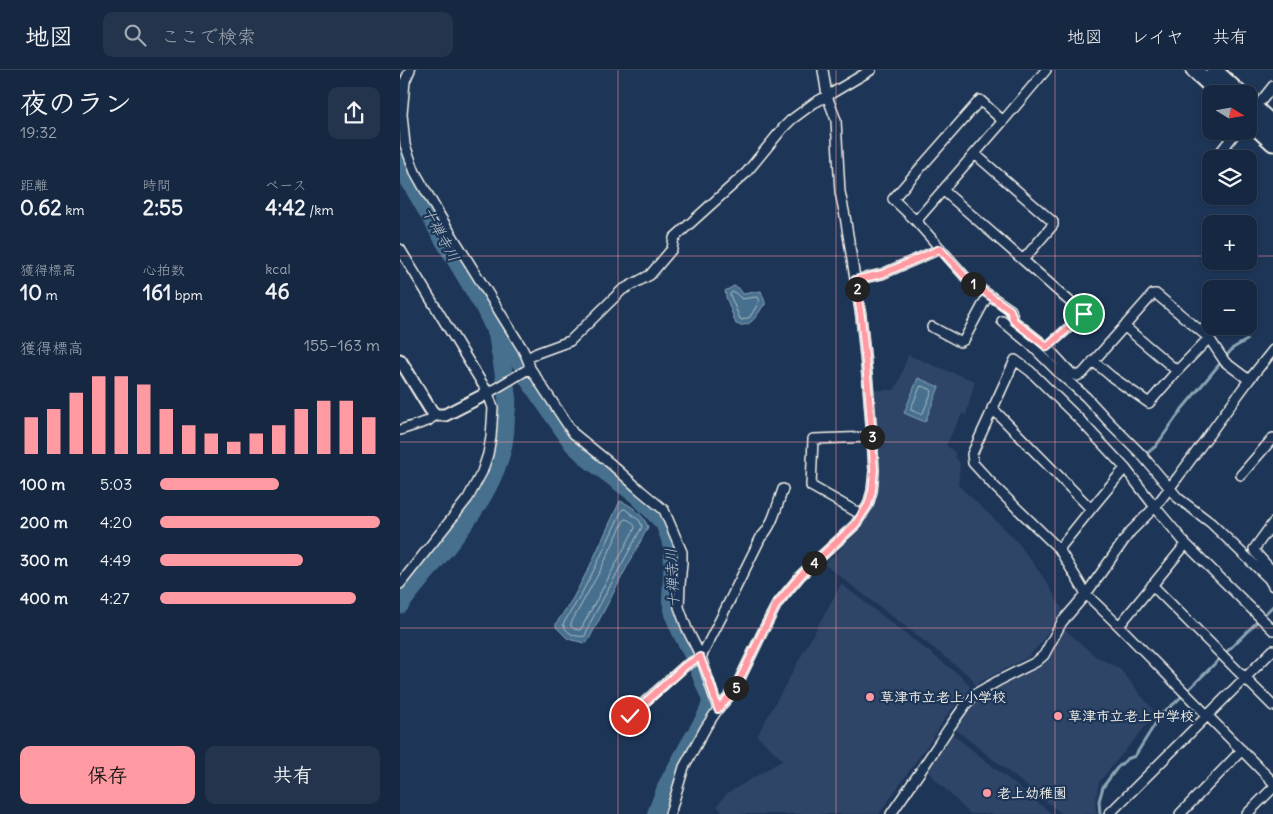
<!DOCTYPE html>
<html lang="ja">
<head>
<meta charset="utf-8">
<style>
  :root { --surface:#162841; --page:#23344c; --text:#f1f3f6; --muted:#9ea6b1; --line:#35445a; --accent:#ff9aa2 }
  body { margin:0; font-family:Delius,"Klee One",sans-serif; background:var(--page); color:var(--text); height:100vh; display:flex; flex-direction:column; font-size:19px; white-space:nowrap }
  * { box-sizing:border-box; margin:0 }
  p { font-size:16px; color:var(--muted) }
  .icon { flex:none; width:28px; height:28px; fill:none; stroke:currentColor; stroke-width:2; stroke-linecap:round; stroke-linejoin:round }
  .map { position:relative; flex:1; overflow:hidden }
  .panel { display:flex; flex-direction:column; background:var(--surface); width:400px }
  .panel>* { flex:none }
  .needle { width:32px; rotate:101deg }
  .tools { position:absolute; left:802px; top:15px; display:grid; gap:10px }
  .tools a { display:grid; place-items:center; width:55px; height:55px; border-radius:10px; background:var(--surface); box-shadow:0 1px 4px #0004,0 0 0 1px var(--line); font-size:25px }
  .pin { position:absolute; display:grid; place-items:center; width:42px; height:42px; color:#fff; margin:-21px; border:2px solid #fff; border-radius:50%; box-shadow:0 1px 5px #0007 }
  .km { position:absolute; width:25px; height:25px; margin:-12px; border-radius:50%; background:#222; color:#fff; font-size:14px; line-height:25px; text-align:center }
  .round { display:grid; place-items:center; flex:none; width:52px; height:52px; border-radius:10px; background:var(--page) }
  .summary { display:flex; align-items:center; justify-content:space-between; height:85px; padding:0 20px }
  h1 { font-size:28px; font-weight:800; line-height:38px }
  .metrics { display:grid; grid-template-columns:repeat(3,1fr); gap:8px; height:85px; padding:5px 20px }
  .metrics div { display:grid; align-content:center }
  .metrics b { font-size:21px; font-weight:800 }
  .metrics small { font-size:14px; font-weight:400 }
  .metrics p { font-size:14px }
  .chart { height:140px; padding:10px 20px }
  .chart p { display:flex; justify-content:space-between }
  .chart svg { width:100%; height:90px; margin-top:5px; stroke:var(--accent); stroke-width:6 }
  .cta { display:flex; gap:10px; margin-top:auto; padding:10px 20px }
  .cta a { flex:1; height:58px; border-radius:10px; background:var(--accent); color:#111; font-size:20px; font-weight:800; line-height:58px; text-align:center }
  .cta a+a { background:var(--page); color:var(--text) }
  ul { padding:0 20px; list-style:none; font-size:16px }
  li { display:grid; grid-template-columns:80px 60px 1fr; align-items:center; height:38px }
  li i { height:12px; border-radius:6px; background:var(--accent) }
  header { display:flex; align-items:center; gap:30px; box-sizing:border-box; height:70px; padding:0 25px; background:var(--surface); border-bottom:1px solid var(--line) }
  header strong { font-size:24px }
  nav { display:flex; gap:28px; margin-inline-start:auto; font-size:18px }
  .search { width:350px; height:45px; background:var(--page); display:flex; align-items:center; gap:12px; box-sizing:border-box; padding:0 18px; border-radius:10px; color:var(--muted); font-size:19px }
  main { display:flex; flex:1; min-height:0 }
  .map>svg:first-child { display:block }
  .built { fill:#2f4468 }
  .water { fill:#47708f; stroke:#8ca4b3 }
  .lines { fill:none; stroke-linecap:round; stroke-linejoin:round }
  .shore { stroke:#afbdc4; stroke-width:1 }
  .stream { stroke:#8ca4b3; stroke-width:3 }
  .river { stroke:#47708f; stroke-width:18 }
  .minor-casing { stroke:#f4f1e8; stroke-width:12 }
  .tertiary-casing { stroke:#f4f1e8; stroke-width:15 }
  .primary-casing { stroke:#f4f1e8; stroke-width:19 }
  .minor { stroke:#1d3557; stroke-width:9 }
  .tertiary { stroke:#1d3557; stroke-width:11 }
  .primary { stroke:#1d3557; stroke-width:15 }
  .route-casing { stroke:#fff; stroke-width:10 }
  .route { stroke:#ff9aa2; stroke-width:6 }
  .grid { fill:none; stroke:#ff9aa2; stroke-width:1; stroke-opacity:0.55 }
  .poi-dot { fill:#ff9aa2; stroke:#1d3557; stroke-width:2 }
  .labels { text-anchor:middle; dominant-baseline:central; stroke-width:4.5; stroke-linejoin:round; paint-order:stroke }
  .poi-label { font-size:14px; font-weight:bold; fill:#f4f1e8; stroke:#1d3557; text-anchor:start }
  .water-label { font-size:15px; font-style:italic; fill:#b7c4c9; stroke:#1d3557 }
</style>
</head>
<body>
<header>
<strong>地図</strong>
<div class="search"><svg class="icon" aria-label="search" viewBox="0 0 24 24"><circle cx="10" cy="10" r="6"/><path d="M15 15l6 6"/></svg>ここで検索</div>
<nav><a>地図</a><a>レイヤ</a><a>共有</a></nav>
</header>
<main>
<section class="panel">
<div class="summary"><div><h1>夜のラン</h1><p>19:32</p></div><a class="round"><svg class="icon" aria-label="share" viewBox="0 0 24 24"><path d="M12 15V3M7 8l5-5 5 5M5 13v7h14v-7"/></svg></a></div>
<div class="metrics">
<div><p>距離</p><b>0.62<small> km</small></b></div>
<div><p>時間</p><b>2:55</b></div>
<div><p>ペース</p><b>4:42<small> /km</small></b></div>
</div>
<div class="metrics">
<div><p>獲得標高</p><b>10<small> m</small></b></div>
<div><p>心拍数</p><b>161<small> bpm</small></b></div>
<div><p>kcal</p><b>46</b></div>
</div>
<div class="chart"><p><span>獲得標高</span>155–163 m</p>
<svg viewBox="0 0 160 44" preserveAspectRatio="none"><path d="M5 44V26M15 44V22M25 44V14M35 44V6M45 44V6M55 44V10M65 44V22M75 44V30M85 44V34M95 44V38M105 44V34M115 44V30M125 44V22M135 44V18M145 44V18M155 44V26"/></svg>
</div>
<ul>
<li><b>100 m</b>5:03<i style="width:54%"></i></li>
<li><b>200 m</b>4:20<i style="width:100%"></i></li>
<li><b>300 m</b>4:49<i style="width:65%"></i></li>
<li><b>400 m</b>4:27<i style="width:89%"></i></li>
</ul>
<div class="cta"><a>保存</a><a>共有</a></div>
</section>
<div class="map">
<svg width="873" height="744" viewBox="0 0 873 744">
  <rect width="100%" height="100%" fill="#1d3557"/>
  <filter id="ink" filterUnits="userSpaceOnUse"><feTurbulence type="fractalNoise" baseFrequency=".02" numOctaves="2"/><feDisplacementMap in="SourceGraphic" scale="10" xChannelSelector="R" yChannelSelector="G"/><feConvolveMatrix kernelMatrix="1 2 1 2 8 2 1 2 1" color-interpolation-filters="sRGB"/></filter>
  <g filter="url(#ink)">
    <path class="built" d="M508 285 548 301 575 311 566 345 562 344 546 375 555 382V386L560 394 558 415 606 460 619 474 646 511 662 539 642 572 628 587 575 615 571 607 424 494 437 483 455 462 468 446 471 440 476 423 479 394 474 320H494L498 314Z
      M441 514 563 608 571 618 547 645 536 663 479 744H322L323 742 317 736 326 724 383 690 357 666Z
      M663 558 695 586 720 599 753 640 749 652 699 712 695 734 697 744H662L555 659 581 624 641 593Z
      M550 662 652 744H570L528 702Z"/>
    <path class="water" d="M334 216 339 218 343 224 361 221 365 232V235L363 236C357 246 350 259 336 254L326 227 325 221Z
      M518 308 539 317 525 352 504 343Z
      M220 431C231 434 245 447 248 457L188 571 185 573 168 569 156 557V554L173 528 190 496Z"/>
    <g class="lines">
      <path class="shore" d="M334 222 342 229 356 227 359 228V232L350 247 342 250 340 249 330 225 331 223Z
        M521 316 530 319 532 321 523 343 521 344 513 341 511 339Z
        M223 439H225L240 451 242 457 190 553 185 566C176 568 166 563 163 554L178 530 195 498Z
        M225 449C229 449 235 454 235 458L181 559 179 560 174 559 171 556V553L200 501Z"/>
      <path class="stream" d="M606 244 610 252
        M865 298 873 288
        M746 384 756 376 782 339 833 278 847 270
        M700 744 699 731 703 717 717 698 727 689 735 686 762 643 775 633 873 536"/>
      <path class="river" d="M0 90 8 108 42 167 84 237 97 264 120 292
        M128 309 173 374 190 390 238 426 264 453 269 466 273 481 271 531 275 548 281 562 292 583 311 630 309 639 305 648 289 675 267 715 256 744
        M0 535C37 486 88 438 103 377 105 367 106 356 106 346 107 340 108 334 107 327 105 306 100 285 97 264"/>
      <defs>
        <path id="minor" d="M10 0 5 11 2 44 5 75 15 102 40 146 117 270C123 279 128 287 130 298L173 363 211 394 240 420 264 440 282 482V492L280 515 279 537 287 559 301 587 318 639
          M862 30 873 16
          M603 51 646 0
          M575 84 653 152V155L623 190 684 244 647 277
          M815 89 837 61
          M544 121 623 190
          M516 151 603 51 580 30 493 129 516 151 570 212 611 240 614 251 647 277 671 303 677 306 683 303 753 224H756L809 268 825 292 849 310
          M0 179 88 323 93 338 91 367 88 384 82 402 68 428 0 514
          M455 210 482 204 540 179
          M602 251 631 275 659 303 686 327 710 353 741 384 778 428 811 453 869 509 873 516
          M724 256 777 301
          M532 257 560 272 564 270 588 225
          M128 288 137 283 170 271 222 220 250 205 272 179 274 168 346 103 383 58 391 50 414 33 427 26 471 0
          M693 291 712 307 749 333 777 301 809 268
          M88 323 130 298
          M592 338 691 439
          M0 360 28 351 35 345
          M841 405 873 368
          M462 445 411 416 413 369 472 367
          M873 453 854 479 855 482 873 502
          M659 479 691 439 725 398
          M752 515 873 636
          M719 556 786 474
          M873 560 786 474 755 437 725 398 680 350 630 301 615 290 572 384 573 393 595 417 659 479 686 524 719 556 873 712
          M230 645 285 596 301 587 322 546 361 467C372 458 378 433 383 419
          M270 744 284 697 306 657 318 639 334 621 364 559 377 534 401 505 455 455 468 435 472 421 474 401 472 367 468 315 461 246 445 146 440 122 436 50 427 26 423 0
          M491 744 522 699 549 658 566 634 577 623 598 611 636 592 644 585 662 552 686 524 730 462 755 437 778 407 849 310 873 280
          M709 744 873 580
          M780 744 842 680
          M847 744 873 718"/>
        <path id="tertiary" d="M0 290 30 339 35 345H45L88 323"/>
        <path id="primary" d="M794 0 820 24
          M814 0 840 24
          M849 32 873 55
          M849 51 873 73"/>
      </defs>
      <use href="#minor" class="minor-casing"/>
      <use href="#tertiary" class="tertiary-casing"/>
      <use href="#primary" class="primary-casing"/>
      <use href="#minor" class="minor"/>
      <use href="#tertiary" class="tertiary"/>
      <use href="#primary" class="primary"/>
    </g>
  </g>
  <g class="lines" filter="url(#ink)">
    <defs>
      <path id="route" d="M230 646 285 596 300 587 310 613 318 639 334 621 364 559 377 534 401 505 455 455 468 435 472 421 474 401 472 367 468 315 461 246 455 210 482 204 540 179 570 212 610 240 614 251 647 277 684 244"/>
    </defs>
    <use href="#route" class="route-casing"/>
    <use href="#route" class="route"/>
  </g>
  <path class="grid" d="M218 0V744M436 0V744M655 0V744M0 186H811M849 186H873M0 372H873M0 558H873"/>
  <g class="poi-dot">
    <circle cx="470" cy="627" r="5"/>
    <circle cx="658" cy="646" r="5"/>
    <circle cx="587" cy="723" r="5"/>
  </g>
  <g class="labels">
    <g class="poi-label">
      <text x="480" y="627">草津市立老上小学校</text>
      <text x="668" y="646">草津市立老上中学校</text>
      <text x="597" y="723">老上幼稚園</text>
    </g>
    <g class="water-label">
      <text transform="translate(41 164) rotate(61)">十禅寺川</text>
      <text transform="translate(272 508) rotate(-93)">十禅寺川</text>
    </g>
  </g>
</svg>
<div class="tools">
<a><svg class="needle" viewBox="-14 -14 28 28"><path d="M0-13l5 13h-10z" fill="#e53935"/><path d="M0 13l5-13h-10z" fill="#9ea6b1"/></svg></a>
<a><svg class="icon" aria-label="layers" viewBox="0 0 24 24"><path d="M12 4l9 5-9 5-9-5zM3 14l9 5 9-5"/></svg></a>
<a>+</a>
<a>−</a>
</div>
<div class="pin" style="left:684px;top:244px;background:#1e9e55"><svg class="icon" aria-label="arrive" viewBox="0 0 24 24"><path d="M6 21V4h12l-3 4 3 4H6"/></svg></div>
<div class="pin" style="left:230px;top:646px;background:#d93025"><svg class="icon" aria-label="check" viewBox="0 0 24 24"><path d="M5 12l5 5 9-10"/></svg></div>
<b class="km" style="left:573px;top:214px">1</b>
<b class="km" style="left:457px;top:219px">2</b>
<b class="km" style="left:472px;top:367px">3</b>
<b class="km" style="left:414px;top:493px">4</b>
<b class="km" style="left:336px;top:618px">5</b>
</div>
</main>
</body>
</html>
